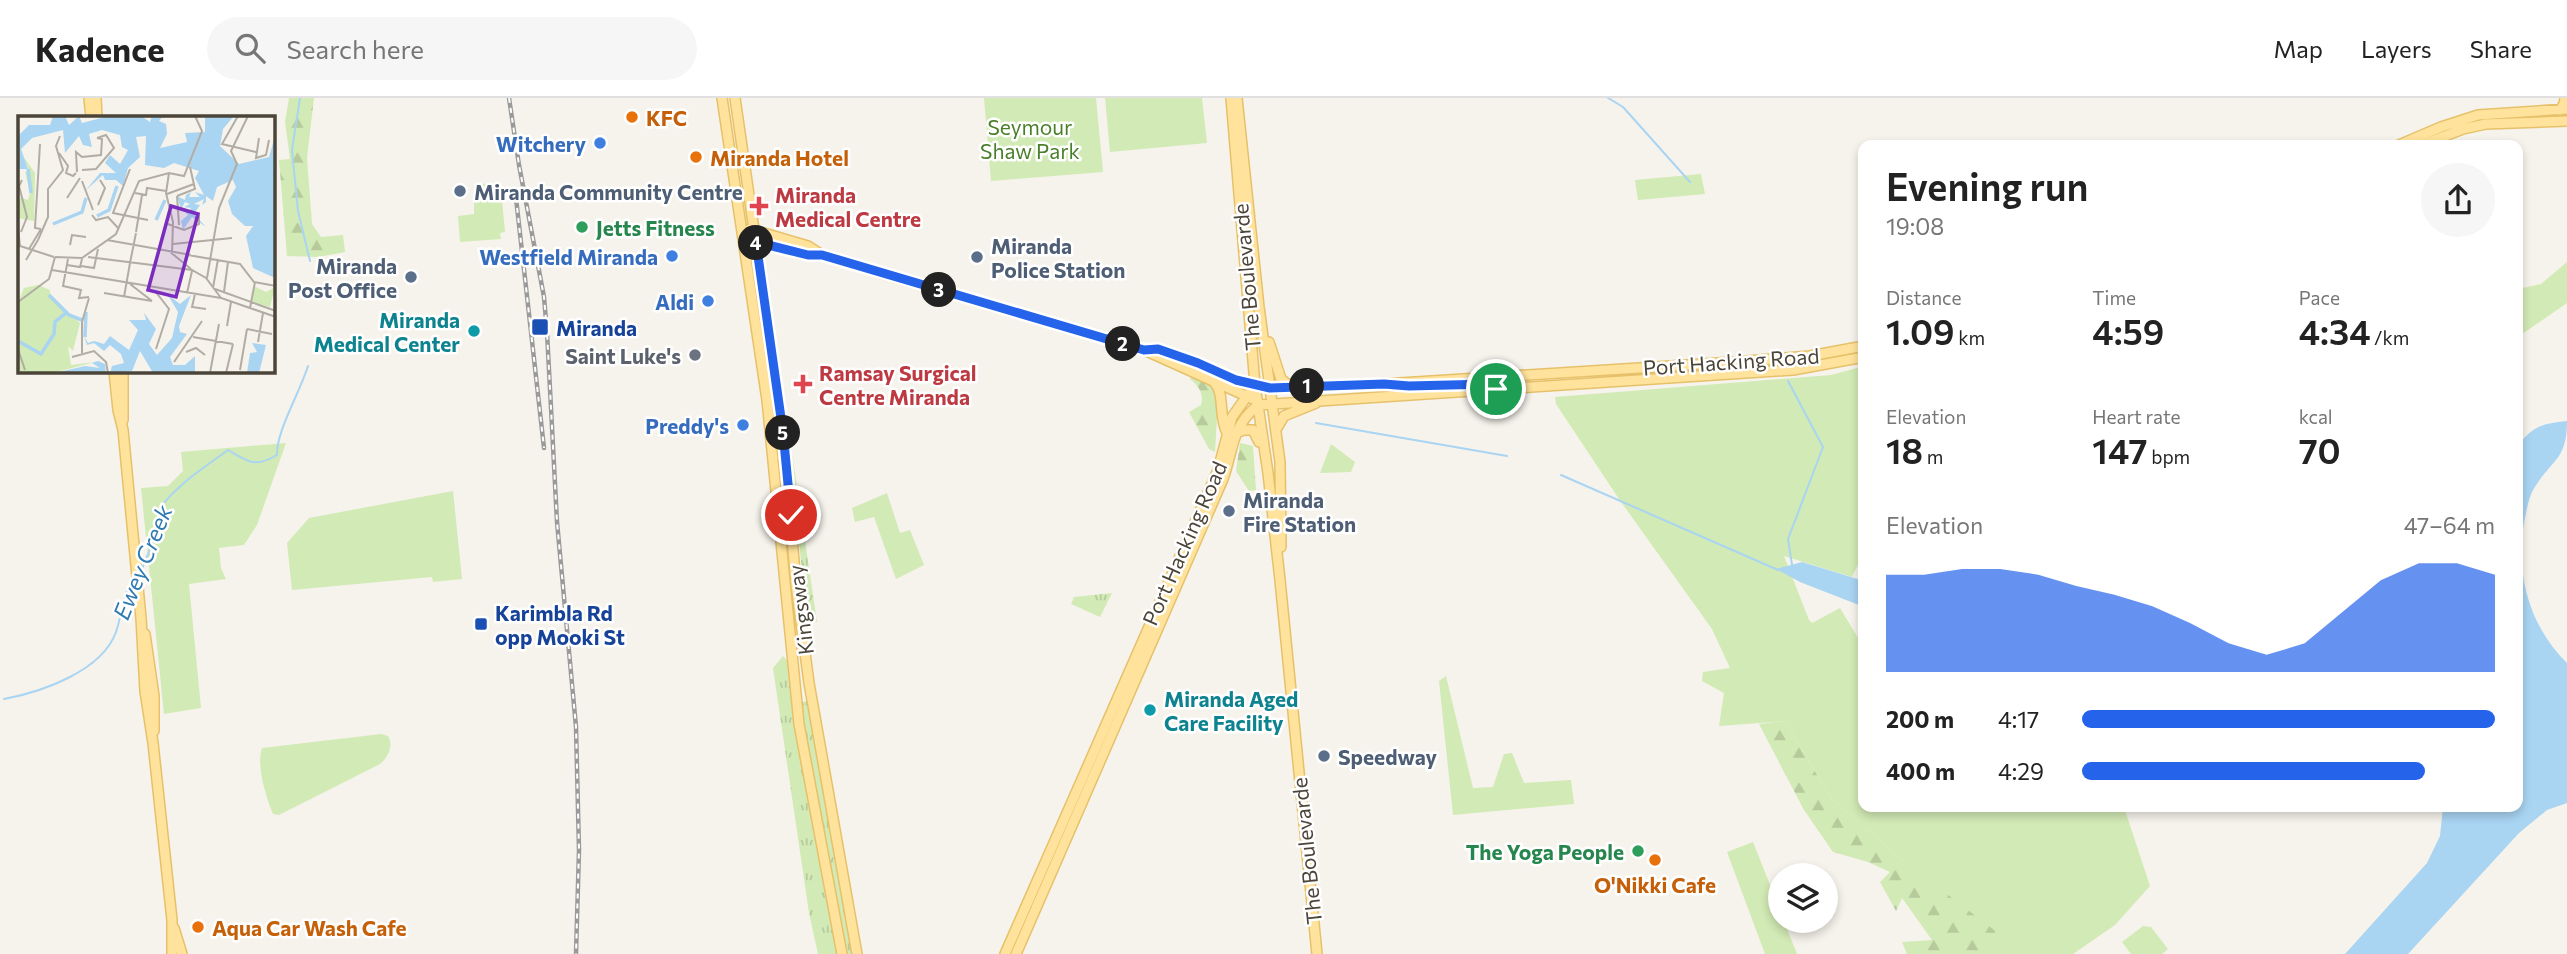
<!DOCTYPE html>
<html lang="en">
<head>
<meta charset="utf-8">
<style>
  :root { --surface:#fff; --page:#f6f6f6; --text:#222; --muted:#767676; --line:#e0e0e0; --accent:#2563eb }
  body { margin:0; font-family:Commissioner,sans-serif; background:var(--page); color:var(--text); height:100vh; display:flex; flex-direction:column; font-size:26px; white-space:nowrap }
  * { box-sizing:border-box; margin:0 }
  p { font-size:23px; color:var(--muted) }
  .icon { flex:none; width:38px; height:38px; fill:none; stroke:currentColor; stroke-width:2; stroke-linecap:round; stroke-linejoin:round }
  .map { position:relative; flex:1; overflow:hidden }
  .drawer { position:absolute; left:1858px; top:42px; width:665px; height:672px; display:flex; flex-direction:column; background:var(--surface); border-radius:14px; box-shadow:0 4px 10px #0003 }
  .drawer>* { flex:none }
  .buttons { position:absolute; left:1768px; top:765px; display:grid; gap:14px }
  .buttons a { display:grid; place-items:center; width:70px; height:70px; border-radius:50%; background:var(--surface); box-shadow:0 4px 10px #0003; font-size:35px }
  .pin { position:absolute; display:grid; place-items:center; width:60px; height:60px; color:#fff; margin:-30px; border:4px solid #fff; border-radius:50%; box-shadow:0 2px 7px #0007 }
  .km { position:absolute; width:35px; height:35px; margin:-18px; border-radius:50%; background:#222; color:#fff; font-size:19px; line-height:35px; text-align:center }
  .round { display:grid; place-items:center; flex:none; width:74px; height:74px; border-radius:37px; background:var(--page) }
  .summary { display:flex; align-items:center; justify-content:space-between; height:119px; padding:0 28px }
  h1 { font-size:38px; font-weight:600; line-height:52px }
  .stats { display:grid; grid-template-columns:repeat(3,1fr); gap:10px; height:119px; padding:7px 28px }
  .stats div { display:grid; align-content:center }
  .stats b { font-size:35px; font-weight:600 }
  .stats small { font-size:19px; font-weight:400 }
  .stats p { font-size:19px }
  .chart { height:196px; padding:14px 28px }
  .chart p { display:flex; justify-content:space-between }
  .chart svg { width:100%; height:126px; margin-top:7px; fill:var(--accent); opacity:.7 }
  ul { padding:0 28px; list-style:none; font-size:23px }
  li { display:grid; grid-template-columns:112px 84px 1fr; align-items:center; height:52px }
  li i { height:18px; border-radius:9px; background:var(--accent) }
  header { display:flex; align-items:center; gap:42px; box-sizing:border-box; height:98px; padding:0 35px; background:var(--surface); border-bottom:2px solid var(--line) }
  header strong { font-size:33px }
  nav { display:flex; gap:38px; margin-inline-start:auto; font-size:24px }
  .search { width:490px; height:63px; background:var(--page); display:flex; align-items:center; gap:18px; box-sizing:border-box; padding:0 24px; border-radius:38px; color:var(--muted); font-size:26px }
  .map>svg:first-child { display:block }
  .grass { fill:url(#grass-tufts) }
  .forest { fill:url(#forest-firs) }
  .park { fill:#d2eab5 }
  .water { fill:#a9d4f2 }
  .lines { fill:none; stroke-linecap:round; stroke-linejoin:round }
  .stream { stroke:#a9d4f2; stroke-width:2 }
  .major-casing { stroke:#e6c16a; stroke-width:12 }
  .major { stroke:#ffe39c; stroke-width:9 }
  .rail-casing { stroke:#9a9a9a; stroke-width:4.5 }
  .rail { stroke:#fff; stroke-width:2; stroke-dasharray:5; stroke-linecap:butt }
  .route-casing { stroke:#fff; stroke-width:14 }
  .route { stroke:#2563eb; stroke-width:9 }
  .food-dot { fill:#e8710a; stroke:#fff; stroke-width:2.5 }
  .shop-dot { fill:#3f7fe0; stroke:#fff; stroke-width:2.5 }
  .service-dot { fill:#5c6f8a; stroke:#fff; stroke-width:2.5 }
  .health-dot { fill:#e0444e; stroke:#fff; stroke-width:2.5 }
  .leisure-dot { fill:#2e9e5b; stroke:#fff; stroke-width:2.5 }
  .transit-dot { fill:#1a4fb4; stroke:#fff; stroke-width:2.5 }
  .culture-dot { fill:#0f9aa8; stroke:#fff; stroke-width:2.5 }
  .worship-dot { fill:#6b7280; stroke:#fff; stroke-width:2.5 }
  .labels { text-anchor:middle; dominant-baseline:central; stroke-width:5; stroke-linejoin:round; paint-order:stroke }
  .food-label { font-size:21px; font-weight:bold; fill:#c56008; stroke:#fff; text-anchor:start }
  .park-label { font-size:21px; fill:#4a7f2a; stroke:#fff }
  .shop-label { font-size:21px; font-weight:bold; fill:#366cbe; stroke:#fff; text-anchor:end }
  .service-label { font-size:21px; font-weight:bold; fill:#4e5e75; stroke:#fff; text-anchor:start }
  .health-label { font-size:21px; font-weight:bold; fill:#be3a42; stroke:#fff; text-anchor:start }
  .leisure-label { font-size:21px; font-weight:bold; fill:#27864d; stroke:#fff; text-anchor:start }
  .street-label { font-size:21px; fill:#4b4439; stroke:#fff }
  .culture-label { font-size:21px; font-weight:bold; fill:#0d838f; stroke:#fff; text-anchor:end }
  .transit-label { font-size:21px; font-weight:bold; fill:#164399; stroke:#fff; text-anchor:start }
  .worship-label { font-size:21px; font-weight:bold; fill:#5b616d; stroke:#fff; text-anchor:end }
  .water-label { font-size:23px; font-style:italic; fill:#2e7ab2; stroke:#fff }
  .inset-river { fill:none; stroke:#a9d4f2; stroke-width:3.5 }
  .inset-road { fill:none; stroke:#b2ada4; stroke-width:2 }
  .view { fill:#7b2cbf; fill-opacity:0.15; stroke:#7b2cbf; stroke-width:3.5 }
  .inset-edge { fill:none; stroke:#4b4439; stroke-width:3.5 }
</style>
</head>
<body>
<header>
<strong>Kadence</strong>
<div class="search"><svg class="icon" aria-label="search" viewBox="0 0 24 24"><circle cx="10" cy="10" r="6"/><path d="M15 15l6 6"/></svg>Search here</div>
<nav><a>Map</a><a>Layers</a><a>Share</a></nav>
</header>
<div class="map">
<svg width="2567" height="856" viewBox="0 0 2567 856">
  <defs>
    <pattern id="grass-tufts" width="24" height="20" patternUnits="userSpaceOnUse" patternTransform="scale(1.75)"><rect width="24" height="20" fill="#d2eab5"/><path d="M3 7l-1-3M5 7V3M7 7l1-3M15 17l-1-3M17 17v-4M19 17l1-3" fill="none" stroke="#b6ca9c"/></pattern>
    <pattern id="forest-firs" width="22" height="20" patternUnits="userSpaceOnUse" patternTransform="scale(1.75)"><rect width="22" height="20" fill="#d2eab5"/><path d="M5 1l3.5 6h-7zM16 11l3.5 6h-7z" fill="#b6ca9c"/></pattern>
  </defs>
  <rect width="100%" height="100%" fill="#f6f3ec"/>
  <path class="grass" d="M790 341 817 524 810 525 806 520Z
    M1112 495 1100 519 1071 506 1074 499Z
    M783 558 792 567 802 636V604L812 602 857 856H818L809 815 773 570Z"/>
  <path class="forest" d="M289 0H314L307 60 312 126 321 139 343 137 345 154 318 159 287 158 279 62 290 61 285 24Z
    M1192 278 1214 288 1218 301 1215 354 1209 351 1189 314 1201 307C1204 296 1199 288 1190 281Z
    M1240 345 1253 348 1256 392 1249 393 1236 373Z
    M1785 623 1831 700 1900 760 1995 832 2007 856H1907L1902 844 1932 842 1902 800 1896 813 1880 784 1890 774 1868 764 1833 754 1804 712 1759 626Z"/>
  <path class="park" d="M984 0H1096L1103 74 991 83Z
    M1105 0H1202L1207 45 1110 54Z
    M1701 76 1705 96 1638 102 1635 82Z
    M498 84 502 102 505 134 500 135 501 141 460 144 458 118 474 116V87Z
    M2567 164V205L2518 239V191L2541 186Z
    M1864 268V436L1859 438H1864V454L1852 479 1784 458 1809 522 1812 525 1840 510 1864 550V603L1858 607 1864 622V709H1969L1972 713 1975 709H2124L2150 788 2115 827 2073 856H2007L1994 832 1900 760 1831 700 1785 623 1719 628 1724 595 1702 583 1703 574 1730 570 1712 531 1621 404 1556 306 1555 299 1831 277Z
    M286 345 257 427 244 447 219 450 221 470 226 481 189 486 201 610 164 616 141 390 168 388 183 373 181 354Z
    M1331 346 1355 364 1351 374 1320 375Z
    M453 393 462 481 433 484 432 479 292 492 287 445 309 420Z
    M887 395 900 435 910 432 924 467 896 481 874 419 855 424 852 410Z
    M1446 578 1473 690 1493 689 1504 656 1512 655 1524 685 1571 682 1574 706 1453 717 1439 583Z
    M381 636 388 638C394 648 388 659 380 666L279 717 273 716C266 699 256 668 262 650Z
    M1753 744 1780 812V822L1784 823 1797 856H1765L1727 754Z
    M2143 828 2151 829 2168 851 2162 856H2131L2122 844Z"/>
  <path class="water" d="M2567 323C2567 362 2552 361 2535 389 2530 396 2528 406 2526 415 2513 468 2527 526 2567 565V705L2547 712 2519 735 2408 856H2345L2427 765 2440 738 2443 709H2518V347C2535 327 2542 326 2567 323Z
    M1802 464 1864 483V509L1800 484 1776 471Z"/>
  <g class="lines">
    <path class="stream" d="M300 0 292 52 298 113 310 163
      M1608 0 1623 9 1690 84
      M1788 283 1823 349 1788 441 1792 467
      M1316 325 1507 358
      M1561 377 1778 472
      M141 473 161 425V408C183 382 201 372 228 352 249 364 255 370 277 357 276 334 300 294 308 268
      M4 601C42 594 102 573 116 534 122 517 122 497 133 483"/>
    <defs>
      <path id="major" d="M89 0 91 19
        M96 0 97 19
        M722 0 767 302 799 626 842 856
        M735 0 783 333 796 487 809 585 857 856
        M1231 0 1255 287 1268 375 1280 482 1317 856
        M1237 0 1259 209 1280 364 1281 449
        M2560 12 2564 6 2565 0
        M2399 47 2441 29 2478 17 2567 11
        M2422 47 2463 31 2486 26 2567 23
        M750 131 808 148 822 157 883 176 1144 252 1253 301
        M752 143 808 157H820
        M1269 244 1281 281 1291 289
        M1144 252 1158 251 1170 255 1236 282 1270 290 1384 286 1734 264 1810 258 1864 248
        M114 273 118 312 123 332 141 520 145 593 153 645 172 822V856
        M1215 285C1225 297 1218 317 1227 335
        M123 322V273
        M1277 330 1284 318 1316 305
        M1236 335 1244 332H1253L1259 344
        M145 536 154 598V633
        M174 830 182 856
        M1005 856 1218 372 1232 319 1255 287
        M1016 856 1223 381C1234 350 1231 329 1258 307L1793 272 1864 259"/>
    </defs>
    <use href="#major" class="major-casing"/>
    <use href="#major" class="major"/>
    <defs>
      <path id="rail" d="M509 0 519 67 544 199 547 234 557 424 576 629 579 752 576 856
        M516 100 544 350"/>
    </defs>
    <use href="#rail" class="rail-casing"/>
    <use href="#rail" class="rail"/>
  </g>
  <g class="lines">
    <defs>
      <path id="route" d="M791 417 783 334 756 144 808 157H822L1144 252 1158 251 1198 265 1236 282 1270 290 1384 286 1409 288 1490 286 1496 291"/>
    </defs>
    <use href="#route" class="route-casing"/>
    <use href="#route" class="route"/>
  </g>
  <g class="food-dot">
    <circle cx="632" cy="19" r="7"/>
    <circle cx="696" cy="59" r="7"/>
    <circle cx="1655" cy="762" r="7"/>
    <circle cx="198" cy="829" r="7"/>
  </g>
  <g class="shop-dot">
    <circle cx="600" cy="45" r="7"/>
    <circle cx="672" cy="158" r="7"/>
    <circle cx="708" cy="203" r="7"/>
    <circle cx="743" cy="327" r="7"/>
  </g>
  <g class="service-dot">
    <circle cx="460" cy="93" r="7"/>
    <circle cx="977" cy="159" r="7"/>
    <circle cx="411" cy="179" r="7"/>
    <circle cx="1229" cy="413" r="7"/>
    <circle cx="1324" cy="658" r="7"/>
  </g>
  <g class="health-dot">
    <path d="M755.5 97.5h7v7h7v7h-7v7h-7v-7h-7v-7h7z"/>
    <path d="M799.5 275.5h7v7h7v7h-7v7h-7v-7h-7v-7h7z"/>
  </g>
  <g class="leisure-dot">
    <circle cx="582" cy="129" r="7"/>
    <circle cx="1638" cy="753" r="7"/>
  </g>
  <g class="transit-dot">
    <rect x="531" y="220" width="18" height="18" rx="3.5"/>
    <rect x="474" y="519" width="14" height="14" rx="3.5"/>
  </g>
  <g class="culture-dot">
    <circle cx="474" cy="233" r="7"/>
    <circle cx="1150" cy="612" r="7"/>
  </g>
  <circle class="worship-dot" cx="695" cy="257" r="7"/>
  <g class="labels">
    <g class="food-label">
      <text x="646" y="19">KFC</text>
      <text x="710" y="59">Miranda Hotel</text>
      <text x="1655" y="786" text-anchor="middle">O'Nikki Cafe</text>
      <text x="212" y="829">Aqua Car Wash Cafe</text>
    </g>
    <g class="park-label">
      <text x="1030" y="28">Seymour<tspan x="1030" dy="24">Shaw Park</tspan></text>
    </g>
    <g class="shop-label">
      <text x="586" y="45">Witchery</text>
      <text x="658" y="158">Westfield Miranda</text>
      <text x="694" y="203">Aldi</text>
      <text x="729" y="327">Preddy's</text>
    </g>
    <g class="service-label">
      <text x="474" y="93">Miranda Community Centre</text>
      <text x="991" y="147">Miranda<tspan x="991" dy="24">Police Station</tspan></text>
      <text x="397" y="167" text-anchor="end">Miranda<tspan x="397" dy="24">Post Office</tspan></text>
      <text x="1243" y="401">Miranda<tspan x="1243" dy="24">Fire Station</tspan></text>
      <text x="1338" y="658">Speedway</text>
    </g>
    <g class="health-label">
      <text x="775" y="96">Miranda<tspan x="775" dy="24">Medical Centre</tspan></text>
      <text x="819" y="274">Ramsay Surgical<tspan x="819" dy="24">Centre Miranda</tspan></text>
    </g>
    <g class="leisure-label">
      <text x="596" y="129">Jetts Fitness</text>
      <text x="1624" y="753" text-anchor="end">The Yoga People</text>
    </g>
    <g class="street-label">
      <text transform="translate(1246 179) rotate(-95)">The Boulevarde</text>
      <text transform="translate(1731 263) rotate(-4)">Port Hacking Road</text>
      <text transform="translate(1184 445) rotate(-66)">Port Hacking Road</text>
      <text transform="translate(800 512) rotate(-97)">Kingsway</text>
      <text transform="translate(1306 753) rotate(-96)">The Boulevarde</text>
    </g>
    <g class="culture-label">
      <text x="460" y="221">Miranda<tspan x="460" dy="24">Medical Center</tspan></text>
      <text x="1164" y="600" text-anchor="start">Miranda Aged<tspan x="1164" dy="24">Care Facility</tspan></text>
    </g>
    <g class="transit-label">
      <text x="556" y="229">Miranda</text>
      <text x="495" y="514">Karimbla Rd<tspan x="495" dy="24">opp Mooki St</tspan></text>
    </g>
    <g class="worship-label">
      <text x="681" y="257">Saint Luke's</text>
    </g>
    <g class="water-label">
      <text transform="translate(142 464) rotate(-68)">Ewey Creek</text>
    </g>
  </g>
  <g transform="translate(18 18)">
    <rect width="257" height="257" fill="#f6f3ec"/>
    <path d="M236 170 248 176 257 171 252 191 234 186Z" fill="#d2eab5"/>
    <path d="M5 40 17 57 16 105 0 102V81L10 84 12 77 7 56H12ZM20 169 32 174V180L62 207 55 235 50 230 53 249 77 246 35 257H0V187L6 172Z" fill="#d2eab5"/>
    <path d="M35 0H47L51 9 61 0 64 7 91 0H123L132 6 134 0H145L141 5 148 8 149 18 142 32 169 26 167 17 187 16V0H216L205 13 202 30 221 48 251 41 257 20V162L235 152 228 120 235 110H227L214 98 210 85 218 71 215 64 199 71 195 85 188 80V86L184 89 186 83 176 88 182 89 176 98 188 111 174 101 165 114 163 105 170 99 163 93 171 95 173 92 166 91 172 88 167 86 163 93 159 80 167 84 168 79 173 76 171 81H182L177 76 186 79 177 62 181 55 156 47 146 52 127 49 128 20 118 21 122 41 110 52 105 70 98 64H87L85 59 68 74 82 57H98L87 47 92 39 102 48 110 34 104 31 102 19 84 14 71 18 74 31 65 29 61 20 47 37 45 14 14 22 3 33 10 53H1L0 20 11 9H32ZM150 179 162 188 173 179 161 210 162 216 169 218 152 241 155 249H167L177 240V257H135L122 235 114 255 92 257 94 250 106 247 103 238 92 229 86 235 76 227 69 229 66 220 70 227 76 225 86 228 92 220 111 234 120 214 111 204H128L126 197 138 213 131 228 139 239 154 222 160 196ZM234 227 248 229 241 257H229L232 237 239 236ZM80 245 87 248 88 257H37L67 250 82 252 74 247Z" fill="#a9d4f2"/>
    <path class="inset-river" d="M10 53 13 77M79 100 91 94 99 70M138 104 147 84M35 108 64 96 68 82M31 179 51 199 64 204M67 221 68 196M0 225 23 238 36 218 37 206 49 196"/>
    <path class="inset-road" d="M220 0 204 28 238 36M241 22 238 42 248 39 251 24M22 28 17 112 23 113M41 37 50 50 48 57 55 60 58 57M112 53 95 97 130 104M64 54 78 53 96 32 88 19 79 22M59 56 58 36 64 41 83 39 84 23 79 22M151 57 148 77 155 106 154 138M64 65 75 94M117 77 128 79 129 72 148 75M149 78 176 68M159 80 177 73 172 51M159 80 161 109M49 82 62 62M80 89 87 72 82 64M74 99 78 104 90 101 101 113M147 107 166 114 181 108V99M0 112 2 130 36 141M3 116 9 101 1 70 4 64M118 116 124 79M20 124 30 101V73L45 54 38 30 42 20M89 124 173 139M155 128 214 122M52 129 54 119 68 121M11 133 23 113M151 135 173 153M170 139 222 148 236 166 258 170M37 141 64 142 98 118 121 65 151 57 166 60 184 15 177 0M70 141 174 154 188 162 203 182 258 201M50 143 45 170 63 174 61 182 71 181M8 144 20 124M112 147 118 117M49 149 62 151 64 143M63 150 76 152 80 133M34 154 203 182M189 162 201 92 219 48 213 35 230 0M112 168 134 185M195 172 200 143M197 173 258 195M137 175 151 193 138 233M206 176 210 146M86 177 134 185M169 177 174 155M177 178 174 191 188 193M106 181 112 147M0 186 31 163 37 141M232 192 237 166M64 206 71 182M209 210 213 186M229 213 254 218M175 221 215 228M240 226 245 197M0 233 7 254M168 236 178 232 187 239M64 237V206M54 241 76 235 88 246 90 257M156 246 184 205M222 254 229 213M192 257 201 208M208 257 215 228"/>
    <path class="view" d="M153 90 180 98 158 181 130 174Z"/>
    <rect width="257" height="257" class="inset-edge"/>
  </g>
</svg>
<div class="buttons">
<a><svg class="icon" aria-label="layers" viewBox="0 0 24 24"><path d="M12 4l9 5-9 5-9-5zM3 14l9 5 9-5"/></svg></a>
</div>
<div class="pin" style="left:1496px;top:291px;background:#1e9e55"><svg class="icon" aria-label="arrive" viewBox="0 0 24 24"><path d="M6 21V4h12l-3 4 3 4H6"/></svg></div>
<div class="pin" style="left:791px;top:417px;background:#d93025"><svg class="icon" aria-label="check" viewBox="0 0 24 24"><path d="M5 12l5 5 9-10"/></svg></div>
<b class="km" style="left:1307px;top:288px">1</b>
<b class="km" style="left:1123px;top:246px">2</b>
<b class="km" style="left:939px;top:192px">3</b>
<b class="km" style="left:756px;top:145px">4</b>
<b class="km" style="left:783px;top:335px">5</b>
<section class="drawer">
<div class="summary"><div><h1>Evening run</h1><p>19:08</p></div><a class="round"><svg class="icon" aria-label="share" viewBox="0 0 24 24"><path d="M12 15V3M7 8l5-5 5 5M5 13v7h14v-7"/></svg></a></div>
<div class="stats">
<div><p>Distance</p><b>1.09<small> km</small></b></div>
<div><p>Time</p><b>4:59</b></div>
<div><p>Pace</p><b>4:34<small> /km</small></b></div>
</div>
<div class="stats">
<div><p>Elevation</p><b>18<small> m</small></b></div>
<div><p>Heart rate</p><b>147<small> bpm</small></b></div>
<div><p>kcal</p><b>70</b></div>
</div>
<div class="chart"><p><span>Elevation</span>47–64 m</p>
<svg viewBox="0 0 160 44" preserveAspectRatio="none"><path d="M0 44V10L10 10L20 8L30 8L40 10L50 14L60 17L70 21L80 27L90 34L100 38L110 34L120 23L130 12L140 6L150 6L160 10V44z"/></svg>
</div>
<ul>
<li><b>200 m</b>4:17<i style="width:100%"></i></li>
<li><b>400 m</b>4:29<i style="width:83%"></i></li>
</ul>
</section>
</div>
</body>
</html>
